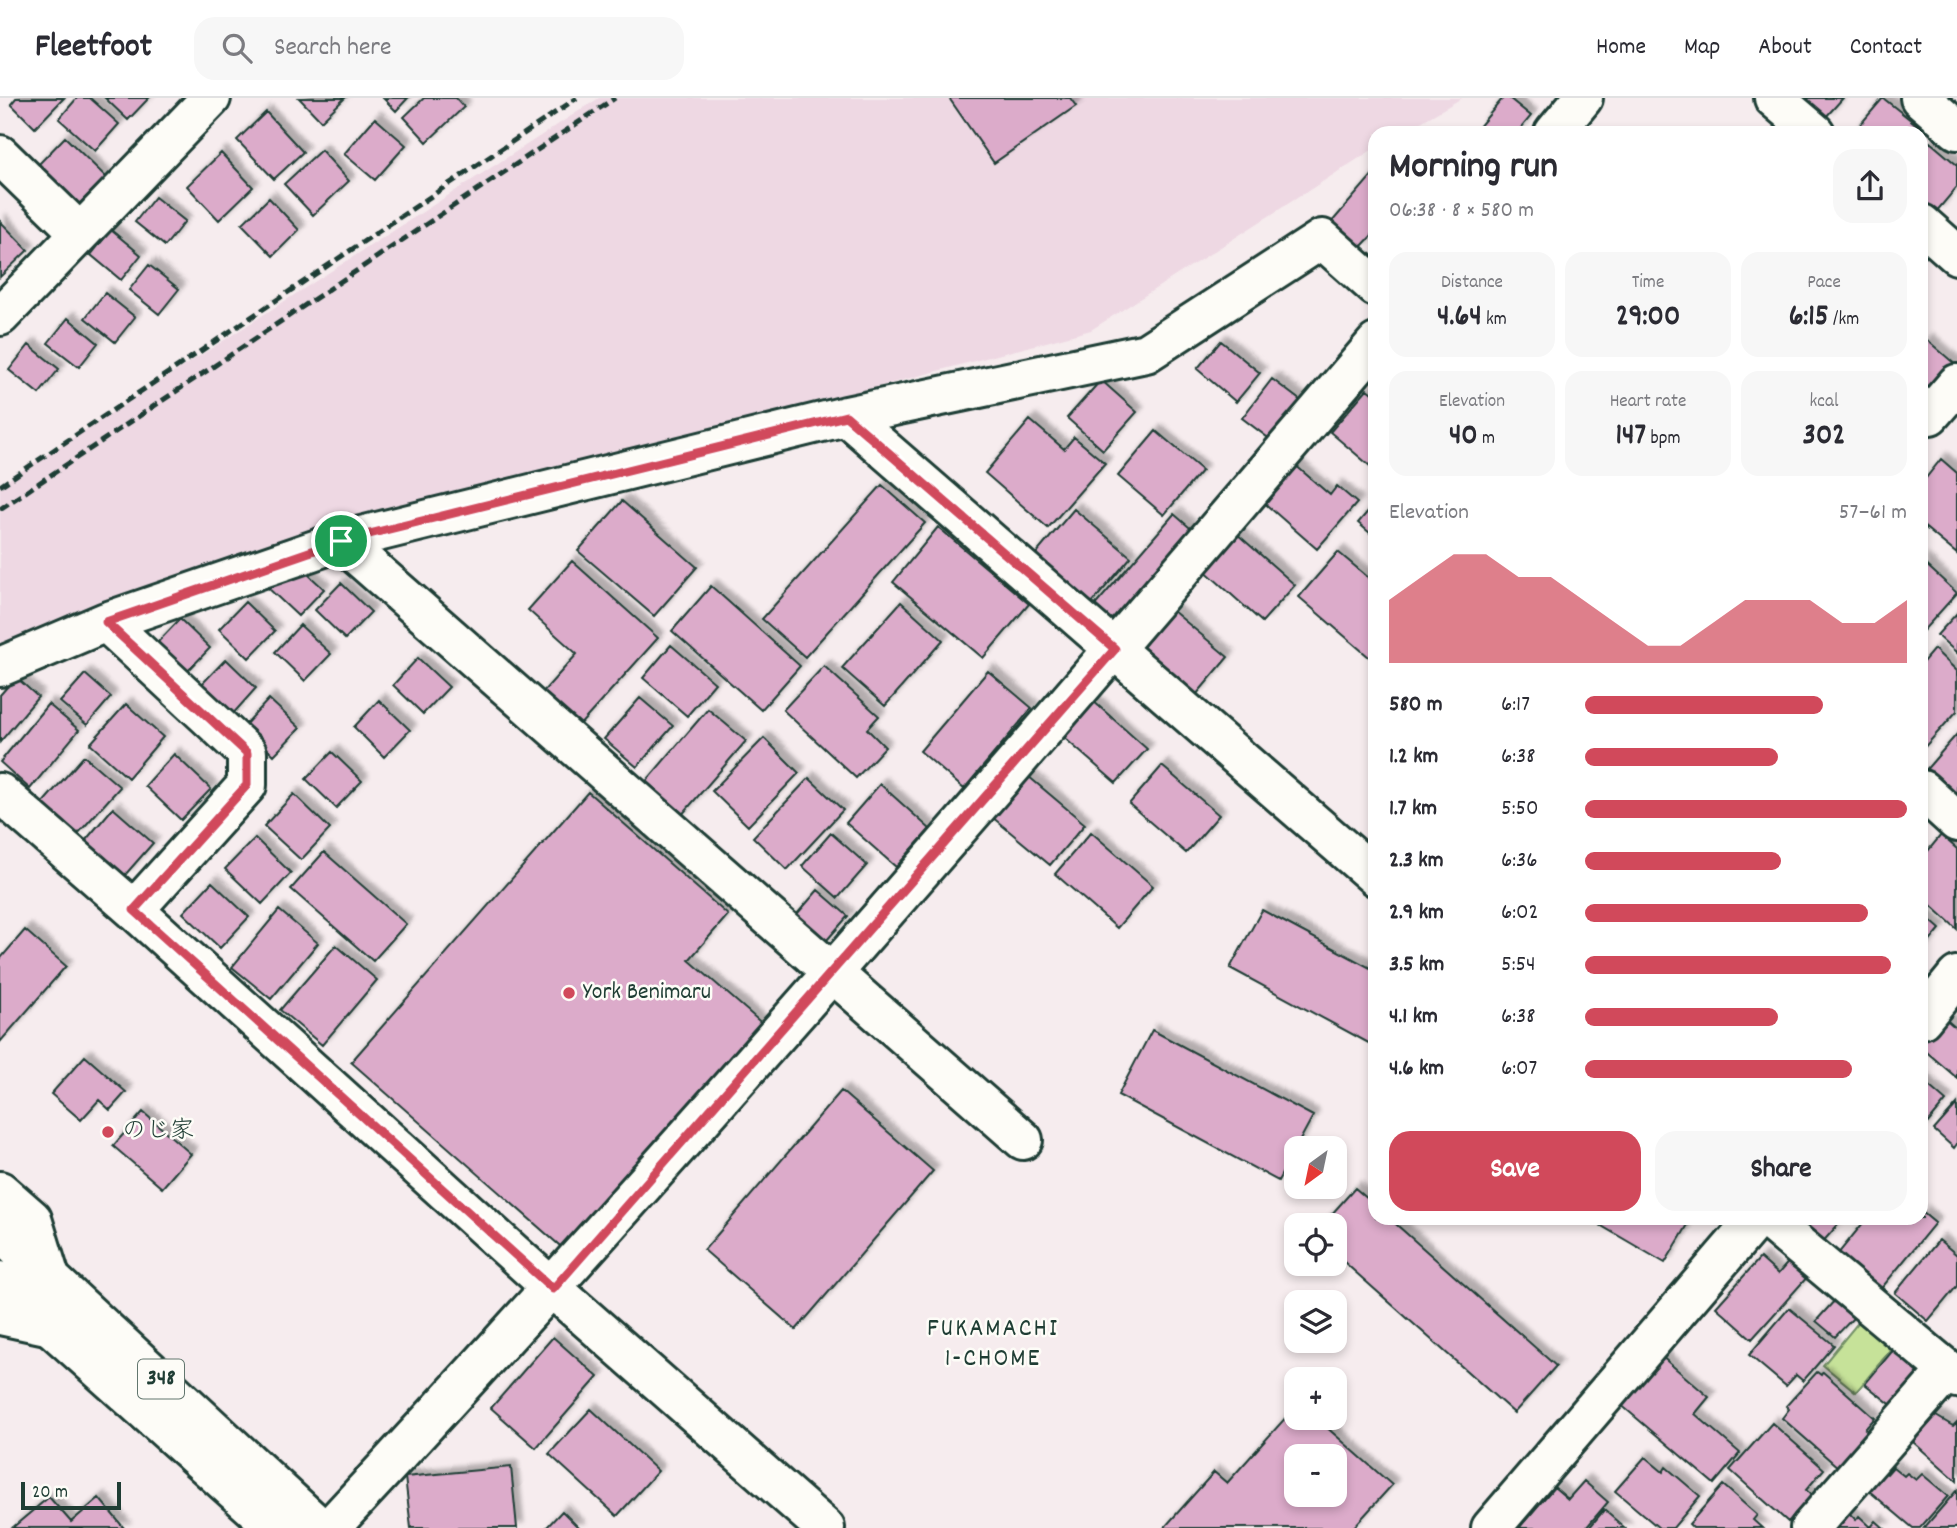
<!DOCTYPE html>
<html lang="en">
<head>
<meta charset="utf-8">
<style>
  :root { --surface:#fff; --page:#f7f7f7; --text:#2b2b33; --muted:#7c7c81; --line:#e1e1e2; --accent:#d1495b }
  body { margin:0; font-family:Dekko,"Klee One",sans-serif; background:var(--page); color:var(--text); height:100vh; display:flex; flex-direction:column; font-size:26px; white-space:nowrap }
  * { box-sizing:border-box; margin:0 }
  p { font-size:23px; color:var(--muted) }
  .icon { flex:none; width:38px; height:38px; fill:none; stroke:currentColor; stroke-width:2; stroke-linecap:round; stroke-linejoin:round }
  .map { position:relative; flex:1; overflow:hidden }
  .panel { position:absolute; left:1368px; top:28px; width:560px; height:1099px; display:flex; flex-direction:column; background:var(--surface); border-radius:21px; box-shadow:0 4px 10px #0003 }
  .panel>* { flex:none }
  .needle { width:46px; rotate:213deg }
  .fabs { position:absolute; left:1284px; top:1038px; display:grid; gap:14px }
  .fabs a { display:grid; place-items:center; width:63px; height:63px; border-radius:14px; background:var(--surface); box-shadow:0 4px 10px #0003; font-size:35px }
  .scale { position:absolute; left:21px; bottom:18px; width:100px; box-sizing:border-box; padding-left:7px; border:4px solid #1f3d34; border-top:0; font-size:19px; line-height:24px; white-space:nowrap; color:#1f3d34; -webkit-text-stroke:5px #fdfcf7; paint-order:stroke }
  .pin { position:absolute; display:grid; place-items:center; width:60px; height:60px; color:#fff; margin:-30px; border:4px solid #fff; border-radius:50%; box-shadow:0 2px 7px #0007 }
  .round { display:grid; place-items:center; flex:none; width:74px; height:74px; border-radius:21px; background:var(--page) }
  .headline { display:flex; align-items:center; justify-content:space-between; height:119px; padding:0 21px }
  h1 { font-size:38px; font-weight:700; line-height:52px }
  .figures { display:grid; grid-template-columns:repeat(3,1fr); gap:10px; height:119px; padding:7px 21px }
  .figures div { display:grid; align-content:center; border-radius:18px; background:var(--page); text-align:center }
  .figures b { font-size:30px; font-weight:700 }
  .figures small { font-size:19px; font-weight:400 }
  .figures p { font-size:19px }
  .chart { height:196px; padding:14px 21px }
  .chart p { display:flex; justify-content:space-between }
  .chart svg { width:100%; height:126px; margin-top:7px; fill:var(--accent); opacity:.7 }
  .button { display:flex; gap:14px; margin-top:auto; padding:14px 21px }
  .button a { flex:1; height:80px; border-radius:21px; background:var(--accent); color:#fff; font-size:28px; font-weight:700; line-height:80px; text-align:center }
  .button a+a { background:var(--page); color:var(--text) }
  ul { padding:0 21px; list-style:none; font-size:23px }
  li { display:grid; grid-template-columns:112px 84px 1fr; align-items:center; height:52px }
  li i { height:18px; border-radius:9px; background:var(--accent) }
  header { display:flex; align-items:center; gap:42px; box-sizing:border-box; height:98px; padding:0 35px; background:var(--surface); border-bottom:2px solid var(--line) }
  header strong { font-size:33px }
  nav { display:flex; gap:38px; margin-inline-start:auto; font-size:24px }
  .search { width:490px; height:63px; background:var(--page); display:flex; align-items:center; gap:18px; box-sizing:border-box; padding:0 24px; border-radius:21px; color:var(--muted); font-size:26px }
  .map>svg:first-child { display:block }
  .built { fill:#eed8e3 }
  .green { fill:#c6e299; stroke:#729066; stroke-width:2 }
  .building { fill:#dcabca; stroke:#1f3d34; stroke-width:2; fill-rule:evenodd; filter:url(#shadow) }
  .lines { fill:none; stroke-linecap:round; stroke-linejoin:round }
  .minor-casing { stroke:#1f3d34; stroke-width:44 }
  .highway-casing { stroke:#1f3d34; stroke-width:44 }
  .minor { stroke:#fdfcf7; stroke-width:38 }
  .highway { stroke:#fdfcf7; stroke-width:38 }
  .rail { stroke:#1f3d34; stroke-width:5; stroke-dasharray:10 5; stroke-linecap:butt }
  .route-casing { stroke:#fff; stroke-width:14 }
  .route { stroke:#d1495b; stroke-width:9 }
  .poi-dot { fill:#d1495b; stroke:#fdfcf7; stroke-width:2.5 }
  .labels { text-anchor:middle; dominant-baseline:central; stroke-width:5; stroke-linejoin:round; paint-order:stroke }
  .shield { fill:#fdfcf7; stroke:#62766e; stroke-width:2 }
  .shield-label { font-size:23px; font-weight:bold; fill:#1f3d34 }
  .poi-label { font-size:24px; fill:#1f3d34; stroke:#fdfcf7; text-anchor:start }
  .neighbourhood-label { font-size:26px; letter-spacing:2px; fill:#1f3d34; stroke:#fdfcf7 }
</style>
</head>
<body>
<header>
<strong>Fleetfoot</strong>
<div class="search"><svg class="icon" aria-label="search" viewBox="0 0 24 24"><circle cx="10" cy="10" r="6"/><path d="M15 15l6 6"/></svg>Search here</div>
<nav><a>Home</a><a>Map</a><a>About</a><a>Contact</a></nav>
</header>
<div class="map">
<svg width="1957" height="1430" viewBox="0 0 1957 1430">
  <defs>
    <filter id="shadow"><feDropShadow dx="6" dy="-6" stdDeviation="2" flood-color="#0004"/></filter>
  </defs>
  <rect width="100%" height="100%" fill="#f6ecee"/>
  <filter id="ink" filterUnits="userSpaceOnUse"><feTurbulence type="fractalNoise" baseFrequency=".0143" numOctaves="2"/><feDisplacementMap in="SourceGraphic" scale="14" xChannelSelector="R" yChannelSelector="G"/><feConvolveMatrix kernelMatrix="1 2 1 2 8 2 1 2 1" color-interpolation-filters="sRGB"/></filter>
  <g filter="url(#ink)">
    <path class="built" d="M599 0H1462L1402 35H1376L1375 50 1091 232 825 303 0 550V387Z"/>
    <path class="green" d="M1861 1221 1894 1248 1856 1294 1823 1267Z"/>
    <path class="building" d="M16 0H64L35 30 11 6Z
      M77 0H90L119 26 95 53 59 21Z
      M105 0H149L128 22Z
      M299 0H345L321 23Z
      M383 0H408L396 13Z
      M424 0H456L464 9 427 44 404 19Z
      M949 0H1070L1076 8 994 65Z
      M1503 0H1509L1531 18 1517 35H1483L1478 30Z
      M1801 0H1843L1825 20Z
      M1883 0 1922 31 1919 35H1853Z
      M266 14 303 54 274 81 237 42Z
      M375 20 406 47 375 82 344 56Z
      M65 39 106 79 77 108 37 68Z
      M1930 44 1957 67V89L1936 114 1922 101V54Z
      M321 52 349 83 313 117 284 86Z
      M221 55 253 89 219 122 187 88Z
      M1374 75 1376 133 1360 150 1331 125Z
      M155 99 185 123 165 148 135 124Z
      M269 100 299 132 273 158 242 126Z
      M0 123 28 152 0 179Z
      M111 132 141 157 121 182 91 157Z
      M149 167 179 191 159 216 129 192Z
      M105 195 135 219 115 244 85 220Z
      M68 220 98 245 79 269 48 245Z
      M1927 242 1956 267 1922 308V249Z
      M1221 243 1260 275 1236 304 1197 271Z
      M29 247 59 271 39 296 9 272Z
      M1272 281 1301 303 1271 342 1242 320Z
      M1101 282 1137 314 1103 352 1067 320Z
      M1367 291 1376 298V373L1330 334Z
      M1030 322 1064 351 1074 339 1105 365 1048 430 985 375Z
      M1156 333 1202 372 1164 417 1118 378Z
      M1941 361 1957 375V456L1922 427V385Z
      M1294 366 1330 397 1337 388 1357 405 1317 451 1262 403Z
      M882 387 925 425 805 559 762 521Z
      M622 403 697 469 654 518 578 453Z
      M1376 404V440L1358 425Z
      M1074 411 1131 459 1086 512 1030 463Z
      M1174 416 1196 435 1114 530 1092 511Z
      M938 429 1029 506 983 560 893 484Z
      M1236 435 1295 487 1262 524 1203 471Z
      M1338 454 1376 486V565L1299 499Z
      M293 462 324 491 298 518 267 489Z
      M572 463 658 540 578 629 541 596 577 556 528 512Z
      M1922 463 1957 495 1922 534Z
      M341 485 371 514 345 541 315 512Z
      M711 488 800 568 761 612 672 533Z
      M245 504 275 533 249 560 219 531Z
      M901 504 943 542 885 608 842 570Z
      M1173 513 1228 559 1196 597 1141 551Z
      M1957 515V555L1937 537Z
      M180 521 210 550 184 577 154 548Z
      M300 527 331 556 305 583 275 554Z
      M671 547 715 585 687 618 643 580Z
      M1934 551 1957 573V613L1922 652V565Z
      M418 560 449 589 423 616 393 587Z
      M226 561 256 590 231 618 200 588Z
      M824 568 879 618 867 631 885 649 856 680 783 612Z
      M988 573 1032 610 964 691 920 653Z
      M85 576 111 599 87 627 60 604Z
      M16 579 38 599 0 644V597Z
      M640 600 673 628 637 669 604 641Z
      M269 601 300 630 274 657 244 628Z
      M379 602 410 632 384 659 354 629Z
      M1092 602 1147 651 1116 685 1061 637Z
      M48 606 79 632 30 691 0 664Z
      M126 606 163 639 128 680 90 646Z
      M708 611 746 643 680 719 642 688Z
      M1957 636V703L1924 674Z
      M764 640 799 675 748 728 712 693Z
      M332 654 362 683 336 710 306 681Z
      M174 656 211 691 181 722 145 688Z
      M84 658 120 689 76 738 41 707Z
      M1162 668 1219 717 1186 755 1129 706Z
      M1028 678 1085 726 1050 767 992 719Z
      M809 680 843 712 787 772 753 739Z
      M880 686 930 731 896 769 846 725Z
      M588 694 728 817 689 862 765 928 567 1154 351 964Z
      M294 696 330 731 301 762 264 728Z
      M113 710 153 745 125 777 85 743Z
      M1091 734 1153 788 1117 830 1055 776Z
      M831 735 867 767 838 800 802 768Z
      M1941 737 1957 751V831L1922 799V760Z
      M255 740 291 775 262 806 225 771Z
      M324 754 406 826 373 863 291 791Z
      M212 784 249 819 220 850 183 815Z
      M818 792 848 818 820 850 790 824Z
      M279 812 318 845 271 901 232 869Z
      M1262 812 1376 873V949L1230 870Z
      M1922 815 1940 831 1922 853Z
      M25 832 66 868 0 944V861Z
      M336 847 377 882 322 947 280 912Z
      M1941 917 1957 931V980L1922 950V941Z
      M1152 932 1313 1018 1278 1083 1118 997Z
      M85 958 126 994 110 1012 99 1002 81 1022 51 996Z
      M1922 982 1946 1003 1922 1032Z
      M841 993 933 1073 796 1232 704 1152Z
      M1957 1006V1046L1954 1050 1934 1032Z
      M143 1014 191 1056 162 1090 113 1048Z
      M1355 1090 1376 1108V1120H1389L1556 1268 1514 1315 1335 1156V1127H1322Z
      M1922 1114 1935 1125 1880 1192 1837 1157 1867 1120H1922Z
      M1588 1120H1692L1665 1165Z
      M1790 1120H1844L1820 1147Z
      M1939 1142 1957 1157V1188L1928 1223 1895 1195Z
      M1760 1160 1778 1176 1791 1161 1809 1177 1752 1241 1716 1209Z
      M1836 1201 1855 1218 1835 1239 1816 1223Z
      M1789 1210 1834 1247 1803 1283 1796 1277 1786 1288 1749 1257Z
      M553 1239 598 1279 536 1350 491 1310Z
      M1894 1251 1922 1274 1894 1309 1865 1286Z
      M1661 1258 1709 1299 1695 1316 1740 1355 1714 1386 1620 1306Z
      M1817 1274 1821 1277 1823 1274 1875 1320 1865 1331 1870 1335 1839 1370 1782 1320 1789 1311 1786 1308Z
      M1297 1307V1320H1316L1392 1387 1353 1430H1164L1214 1374 1227 1385ZM1297 1358H1335V1396H1297Z
      M591 1311 658 1373 617 1418 549 1356Z
      M1936 1318 1953 1328 1957 1324V1383L1913 1344Z
      M1772 1325 1824 1371 1806 1392 1812 1397 1788 1424 1730 1372Z
      M1645 1359 1663 1374 1666 1369 1700 1398 1673 1430H1659L1615 1393Z
      M511 1369 517 1430H411L405 1379Z
      M1893 1369 1904 1378 1907 1375 1916 1382 1922 1376 1948 1398 1920 1430H1913L1868 1392 1883 1373 1887 1376Z
      M1584 1383 1608 1404 1586 1430H1519L1554 1389 1568 1401Z
      M1723 1387 1757 1417 1753 1422 1762 1430H1693L1689 1426Z
      M1957 1392V1430H1924Z
      M49 1399 71 1424 99 1400 124 1430H12Z
      M1604 1412 1625 1430H1589Z
      M562 1413 579 1430H546Z
      M1849 1415 1856 1422 1859 1418 1871 1429 1876 1423 1884 1430H1836Z"/>
    <g class="lines">
      <defs>
        <path id="minor" d="M1774 0 1815 35
          M1920 0 1957 32
          M1554 35 1583 0
          M0 57 79 134
          M1922 126 1957 157
          M0 218 211 0
          M1930 317 1957 286
          M846 318 1376 779
          M341 443 1023 1042
          M106 524 247 655V687L134 812
          M0 569 106 524 341 443 846 318 1146 255 1322 141 1376 189
          M1922 692 1957 724
          M0 695 134 812 553 1191 825 1430
          M1922 921 1957 878
          M0 1093 32 1121 49 1176
          M1766 1120 1957 1280
          M0 1217 51 1228
          M330 1430C689 1045 1034 646 1376 245
          M1491 1430 1757 1120
          M1810 1430 1948 1272"/>
        <path id="highway" d="M0 1134 320 1430
          M0 1183 276 1430"/>
      </defs>
      <use href="#minor" class="minor-casing"/>
      <use href="#highway" class="highway-casing"/>
      <use href="#minor" class="minor"/>
      <use href="#highway" class="highway"/>
      <path class="rail" d="M0 388 577 0
        M0 411 615 0"/>
    </g>
  </g>
  <g class="lines" filter="url(#ink)">
    <defs>
      <path id="route" d="M846 318 1115 551 553 1191 134 812 247 687V655L106 524 341 443Z"/>
    </defs>
    <use href="#route" class="route-casing"/>
    <use href="#route" class="route"/>
  </g>
  <g class="poi-dot">
    <circle cx="569" cy="895" r="7"/>
    <circle cx="108" cy="1034" r="7"/>
  </g>
  <g class="labels">
    <rect class="shield" x="138" y="1261.5" width="46" height="39" rx="5"/>
    <g class="shield-label">
      <text x="161" y="1281">348</text>
    </g>
    <g class="poi-label">
      <text x="583" y="895">York Benimaru</text>
      <text x="122" y="1034">のじ家</text>
    </g>
    <g class="neighbourhood-label">
      <text x="993" y="1231">FUKAMACHI<tspan x="993" dy="30">1-CHOME</tspan></text>
    </g>
  </g>
</svg>
<div class="fabs">
<a><svg class="needle" viewBox="-14 -14 28 28"><path d="M0-13l5 13h-10z" fill="#e53935"/><path d="M0 13l5-13h-10z" fill="#7c7c81"/></svg></a>
<a><svg class="icon" aria-label="locate" viewBox="0 0 24 24"><circle cx="12" cy="12" r="6"/><path d="M12 2v4M12 18v4M2 12h4M18 12h4"/></svg></a>
<a><svg class="icon" aria-label="layers" viewBox="0 0 24 24"><path d="M12 4l9 5-9 5-9-5zM3 14l9 5 9-5"/></svg></a>
<a>+</a>
<a>−</a>
</div>
<div class="scale">20 m</div>
<div class="pin" style="left:341px;top:443px;background:#1e9e55"><svg class="icon" aria-label="arrive" viewBox="0 0 24 24"><path d="M6 21V4h12l-3 4 3 4H6"/></svg></div>
<section class="panel">
<div class="headline"><div><h1>Morning run</h1><p>06:38 · 8 × 580 m</p></div><a class="round"><svg class="icon" aria-label="share" viewBox="0 0 24 24"><path d="M12 15V3M7 8l5-5 5 5M5 13v7h14v-7"/></svg></a></div>
<div class="figures">
<div><p>Distance</p><b>4.64<small> km</small></b></div>
<div><p>Time</p><b>29:00</b></div>
<div><p>Pace</p><b>6:15<small> /km</small></b></div>
</div>
<div class="figures">
<div><p>Elevation</p><b>40<small> m</small></b></div>
<div><p>Heart rate</p><b>147<small> bpm</small></b></div>
<div><p>kcal</p><b>302</b></div>
</div>
<div class="chart"><p><span>Elevation</span>57–61 m</p>
<svg viewBox="0 0 160 44" preserveAspectRatio="none"><path d="M0 44V22L10 14L20 6L30 6L40 14L50 14L60 22L70 30L80 38L90 38L100 30L110 22L120 22L130 22L140 30L150 30L160 22V44z"/></svg>
</div>
<ul>
<li><b>580 m</b>6:17<i style="width:74%"></i></li>
<li><b>1.2 km</b>6:38<i style="width:60%"></i></li>
<li><b>1.7 km</b>5:50<i style="width:100%"></i></li>
<li><b>2.3 km</b>6:36<i style="width:61%"></i></li>
<li><b>2.9 km</b>6:02<i style="width:88%"></i></li>
<li><b>3.5 km</b>5:54<i style="width:95%"></i></li>
<li><b>4.1 km</b>6:38<i style="width:60%"></i></li>
<li><b>4.6 km</b>6:07<i style="width:83%"></i></li>
</ul>
<div class="button"><a>Save</a><a>Share</a></div>
</section>
</div>
</body>
</html>
